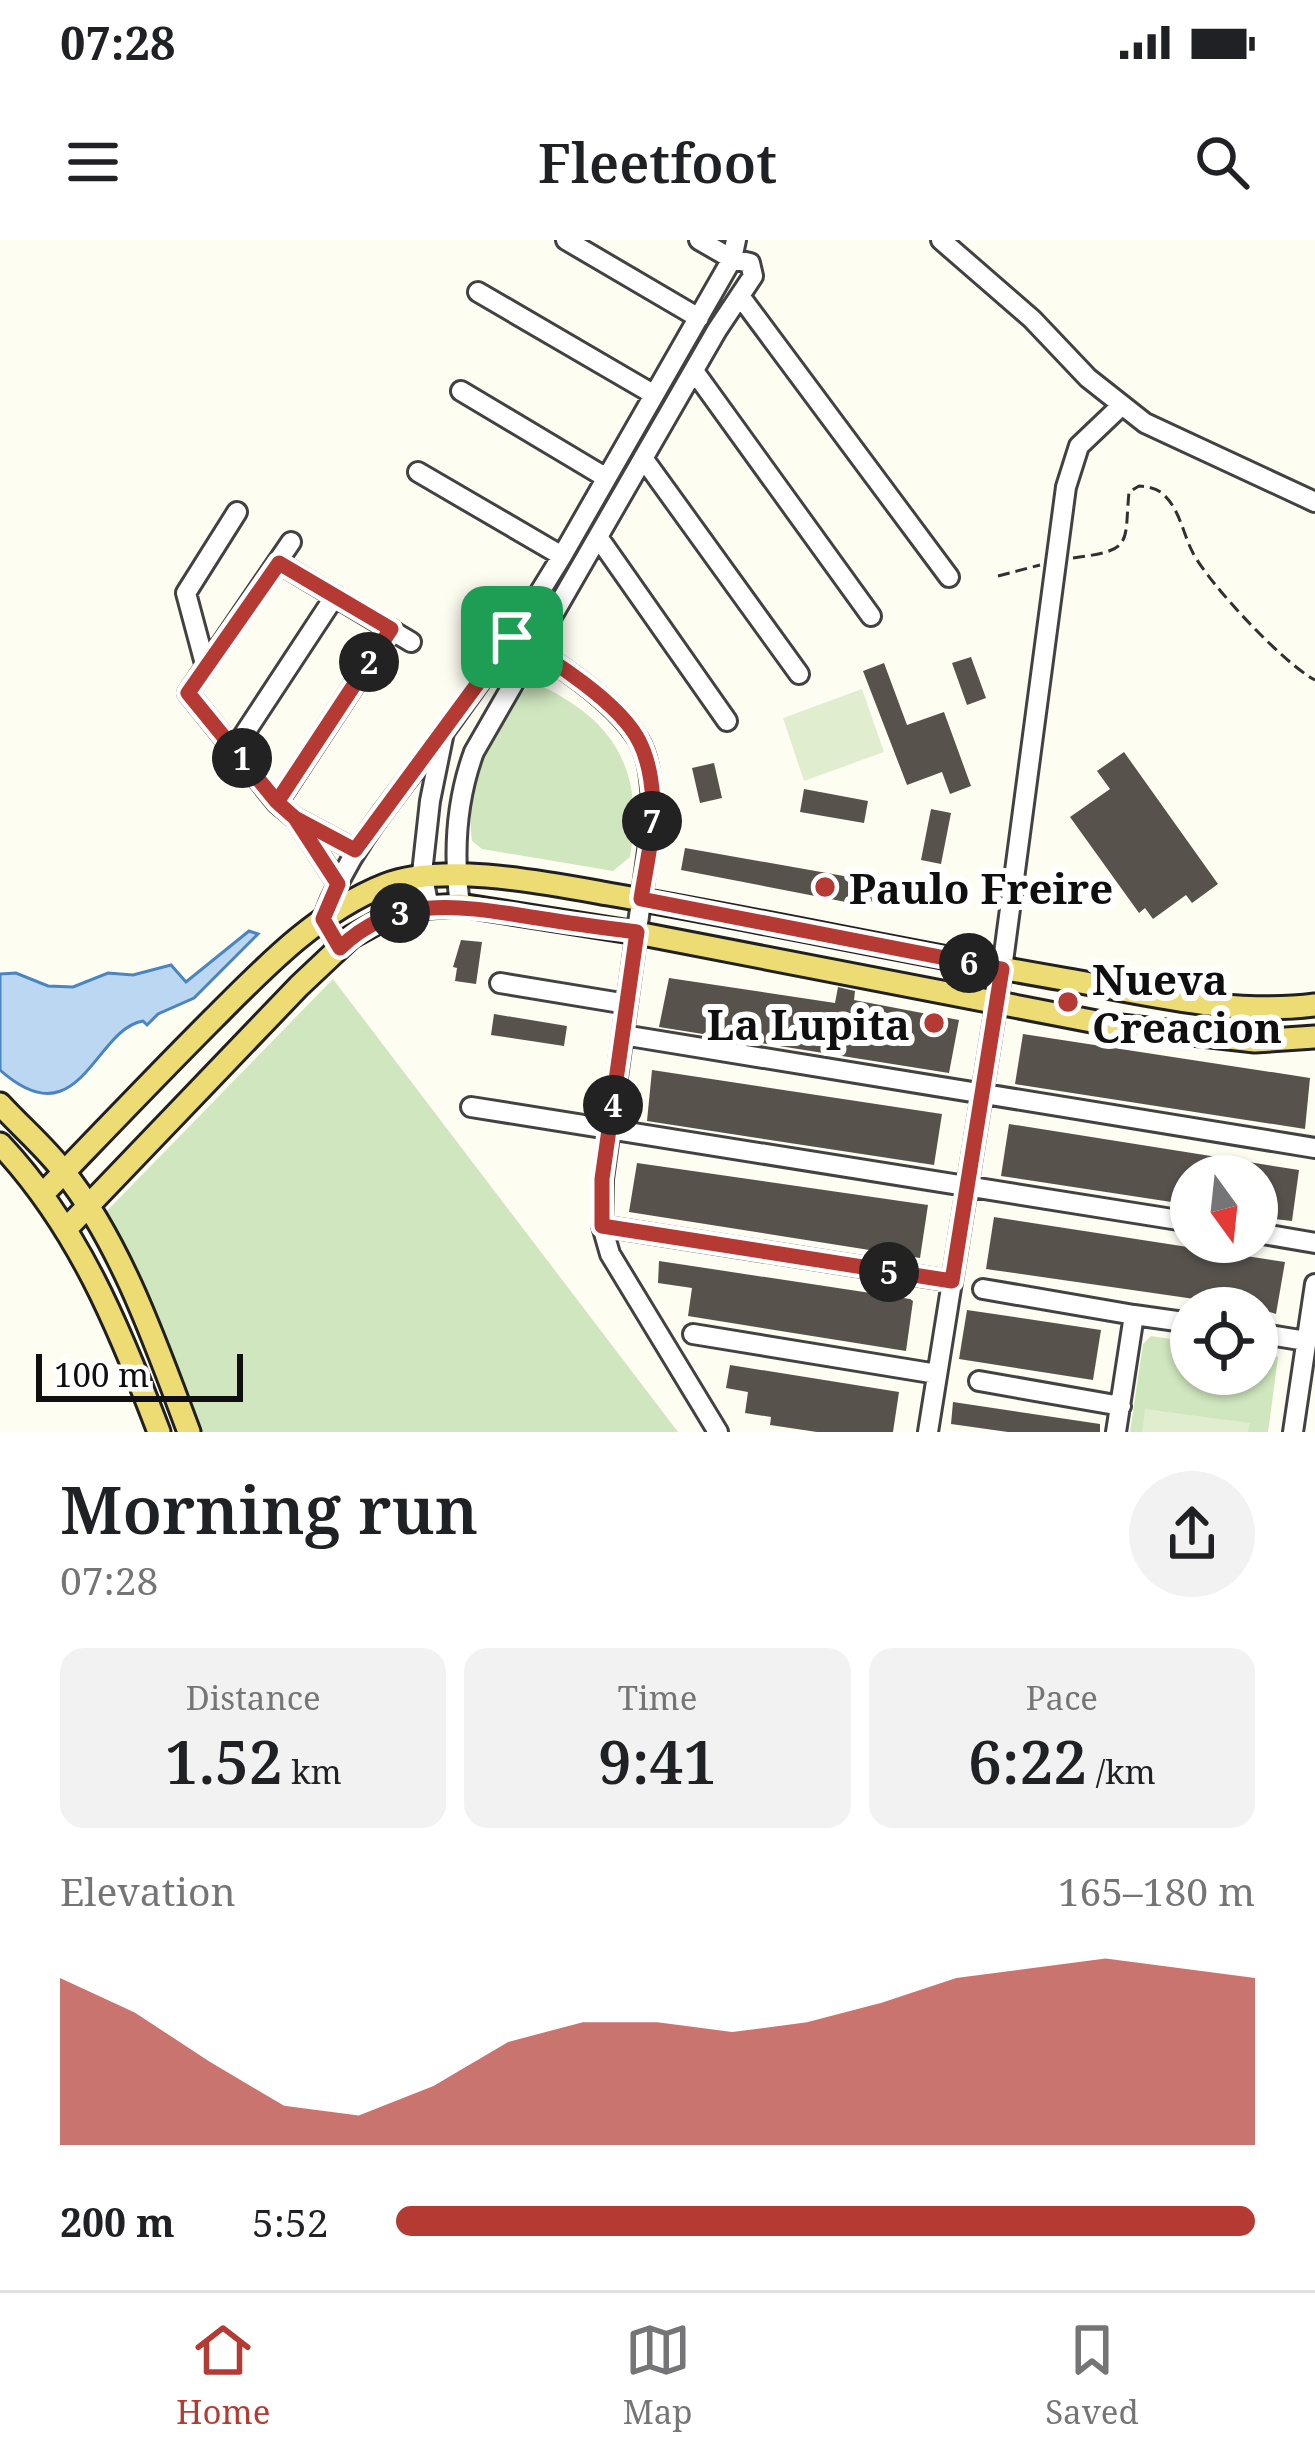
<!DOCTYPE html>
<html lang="en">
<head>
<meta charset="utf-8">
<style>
  :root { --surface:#fff; --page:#f2f2f2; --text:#202124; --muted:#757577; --line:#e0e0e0; --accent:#b43a33 }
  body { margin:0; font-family:"Noto Serif",serif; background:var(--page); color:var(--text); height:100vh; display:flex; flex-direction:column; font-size:45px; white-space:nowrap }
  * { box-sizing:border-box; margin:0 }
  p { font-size:39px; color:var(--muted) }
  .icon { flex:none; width:66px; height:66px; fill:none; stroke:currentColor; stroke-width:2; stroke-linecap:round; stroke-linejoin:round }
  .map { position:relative; height:1192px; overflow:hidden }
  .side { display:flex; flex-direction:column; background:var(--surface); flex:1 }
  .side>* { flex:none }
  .needle { width:78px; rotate:165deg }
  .buttons { position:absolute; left:1170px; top:915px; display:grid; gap:24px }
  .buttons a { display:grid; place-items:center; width:108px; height:108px; border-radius:50%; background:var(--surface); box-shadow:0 3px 9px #0004; font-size:60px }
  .scale { position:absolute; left:36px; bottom:30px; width:207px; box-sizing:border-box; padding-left:12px; border:6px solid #0f0f0f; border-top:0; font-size:33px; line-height:42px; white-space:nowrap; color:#0f0f0f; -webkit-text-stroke:9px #fff; paint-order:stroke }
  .pin { position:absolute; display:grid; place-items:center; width:102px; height:102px; color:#fff; margin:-51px; border-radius:24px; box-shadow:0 6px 18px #0006 }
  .km { position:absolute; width:60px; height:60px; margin:-30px; border-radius:50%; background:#222; color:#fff; font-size:33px; line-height:60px; text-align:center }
  .round { display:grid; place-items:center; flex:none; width:126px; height:126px; border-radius:63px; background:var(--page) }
  .summary { display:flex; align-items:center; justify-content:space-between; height:204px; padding:0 60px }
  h1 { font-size:66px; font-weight:600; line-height:90px }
  .metrics { display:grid; grid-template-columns:repeat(3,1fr); gap:18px; height:204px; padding:12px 60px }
  .metrics div { display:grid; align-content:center; border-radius:24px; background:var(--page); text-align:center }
  .metrics b { font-size:60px; font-weight:600 }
  .metrics small { font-size:33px; font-weight:400 }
  .metrics p { font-size:33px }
  .chart { height:336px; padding:24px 60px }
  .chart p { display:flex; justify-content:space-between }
  .chart svg { width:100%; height:216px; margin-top:12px; fill:var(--accent); opacity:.7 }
  ul { padding:0 60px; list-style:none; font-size:39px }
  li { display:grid; grid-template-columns:192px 144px 1fr; align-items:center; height:90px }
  li i { height:30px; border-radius:15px; background:var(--accent) }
  .status { display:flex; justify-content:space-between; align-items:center; height:84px; padding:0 60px; background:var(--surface); direction:ltr }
  .status svg { height:33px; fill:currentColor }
  header { display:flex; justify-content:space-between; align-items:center; height:156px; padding:0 60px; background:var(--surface); font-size:54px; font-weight:600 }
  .tab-bar { display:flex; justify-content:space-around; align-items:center; height:168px; border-top:3px solid var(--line); background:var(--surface); font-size:33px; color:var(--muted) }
  .tab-bar a { display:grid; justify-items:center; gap:6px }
  .tab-bar .selected { color:var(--accent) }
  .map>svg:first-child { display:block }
  .green { fill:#cfe6be }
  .pitch { fill:#e0eecf }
  .water { fill:#bbd7f1; stroke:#4885c2; stroke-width:3 }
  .building { fill:#57524c }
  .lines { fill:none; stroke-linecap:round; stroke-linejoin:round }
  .minor-casing { stroke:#424242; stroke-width:24 }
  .major-casing { stroke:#202020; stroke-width:27 }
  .path { stroke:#313131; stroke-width:3; stroke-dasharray:12 6; stroke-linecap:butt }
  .minor { stroke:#fff; stroke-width:18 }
  .major { stroke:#eddc74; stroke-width:21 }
  .route-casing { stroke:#fff; stroke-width:24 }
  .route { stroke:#b43a33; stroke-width:15 }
  .poi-dot { fill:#b43a33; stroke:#fff; stroke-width:4.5 }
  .labels { text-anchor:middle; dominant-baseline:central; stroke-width:12; stroke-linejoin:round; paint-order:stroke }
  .poi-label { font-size:42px; font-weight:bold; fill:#0f0f0f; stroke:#fff; text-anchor:start }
</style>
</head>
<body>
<div class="status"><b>07:28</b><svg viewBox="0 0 49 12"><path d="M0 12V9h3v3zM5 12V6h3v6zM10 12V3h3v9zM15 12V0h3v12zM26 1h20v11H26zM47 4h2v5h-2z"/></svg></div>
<header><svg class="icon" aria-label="menu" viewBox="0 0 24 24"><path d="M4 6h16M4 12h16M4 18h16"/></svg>Fleetfoot<svg class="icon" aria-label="search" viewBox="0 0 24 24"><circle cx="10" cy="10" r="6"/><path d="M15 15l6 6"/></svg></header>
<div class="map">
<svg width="1315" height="1192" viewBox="0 0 1315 1192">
  <rect width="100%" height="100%" fill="#fefdf2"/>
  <path class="green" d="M529 445C547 445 558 455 573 464 629 501 641 554 630 617L613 631 482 609 472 601C464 546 491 486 529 445Z
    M333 739 678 1192H193L101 977Z
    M1151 1096 1191 1102V1134H1257V1111L1278 1117 1268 1192H1130L1143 1104Z"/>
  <path class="pitch" d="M862 449 884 512 804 541 783 478Z
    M1145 1169 1250 1183 1248 1192H1142Z"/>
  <path class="water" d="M249 691 258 694 194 758 158 774 147 785 143 781C94 789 80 901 0 830V734L16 733 48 746 73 747 108 733 133 735 171 725 186 742Z"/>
  <path class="building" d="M971 417 986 458 967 465 952 423Z
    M884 423 907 485 944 472 971 546 950 554 942 532 907 545 863 431Z
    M1124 512 1218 644 1192 663 1186 655 1153 679 1145 668 1139 673 1070 577 1110 549 1097 531Z
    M714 523 722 558 700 563 692 528Z
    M804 549 868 561 864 583 800 572Z
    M931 569 951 573 941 624 921 620Z
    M685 608 917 649 913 669 852 658 851 663 681 630Z
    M461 700 482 702 476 744 455 741 457 728 453 727Z
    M669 738 835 763 838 747 855 751 854 760 959 780 949 833 659 787Z
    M494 774 567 786 564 806 491 795Z
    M1023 794 1310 838 1305 889 1015 844Z
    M652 830 942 874 934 925 647 881Z
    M1009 884 1299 930 1292 981 1257 977V936H1191V965L1001 936Z
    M637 923 928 965 920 1018 629 972Z
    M994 977 1285 1022 1276 1074 1257 1068 986 1029Z
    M659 1021 910 1059 913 1061 906 1111 688 1076 692 1048 658 1043Z
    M967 1070 1101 1090 1093 1140 959 1119Z
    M730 1125 899 1152 893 1192H817L770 1185 771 1177 745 1173 748 1152 726 1148Z
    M953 1162 1100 1184V1192H1008L951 1184Z"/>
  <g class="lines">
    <defs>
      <path id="minor" d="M566 0 699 78
        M941 0 1032 79 1088 138 1145 183 1315 262
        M478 52 653 154
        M740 56 949 337
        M694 131 871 376
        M461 151 605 237
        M643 218 799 434
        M418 232 562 316
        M598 297 727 481
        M291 302 188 453 277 563 295 578 355 610
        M279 323 411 402
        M512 397C552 419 614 460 638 499 651 520 651 550 653 574L603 939 602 986 610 1014 718 1192
        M205 424 186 353 237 272
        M235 508 335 356
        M277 563 391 389
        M298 582 338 644
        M460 665C453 613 456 561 474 512L717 90 753 36 750 23 732 19 699 0
        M429 667 422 633 430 561 444 492 512 397 562 316 732 19 736 0
        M340 708 323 679C348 609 397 554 441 496
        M500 743 627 764
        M623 795 1315 908
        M471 867 1191 982
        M602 986 951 1041
        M1257 993 1315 1003
        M983 1049 1134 1075
        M1257 1093 1306 1101
        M693 1094 937 1134
        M979 1141 1121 1166
        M928 1192 1002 729 1066 247 1079 206 1122 165
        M1116 1192 1134 1075 1191 1083
        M1293 1192 1315 1044"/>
      <path id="major" d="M0 864C21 887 45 907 64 932 121 1003 157 1107 189 1192
        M0 904C78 987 119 1087 159 1192
        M43 954C100 895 156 836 214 778 264 728 317 672 385 645 443 622 546 643 608 654 760 680 911 713 1063 739 1145 753 1232 776 1315 765
        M66 989 299 746 351 697 391 675 429 667 460 665 637 693 1112 785 1255 801 1315 797"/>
    </defs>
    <use href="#minor" class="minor-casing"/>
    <use href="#major" class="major-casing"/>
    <path class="path" d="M1073 318C1134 310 1124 305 1129 252L1139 246C1149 247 1157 248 1164 255 1180 270 1183 294 1193 313 1210 345 1284 424 1315 440
      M998 336 1040 325"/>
    <use href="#minor" class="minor"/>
    <use href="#major" class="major"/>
  </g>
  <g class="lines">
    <defs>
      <path id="route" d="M512 397 355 610 295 578 277 562 188 453 279 323 391 389 277 562 295 578 338 644 323 679 340 708C399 650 471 668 544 679 575 684 606 688 637 692L602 939V986L952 1041 1002 729 641 659C645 632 652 604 653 576 654 554 650 523 640 503 622 464 550 418 512 397"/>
    </defs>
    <use href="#route" class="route-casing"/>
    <use href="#route" class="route"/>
  </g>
  <g class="poi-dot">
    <circle cx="825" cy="647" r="12"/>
    <circle cx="1068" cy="762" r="12"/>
    <circle cx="934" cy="783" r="12"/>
  </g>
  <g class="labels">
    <g class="poi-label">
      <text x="849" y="647">Paulo Freire</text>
      <text x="1092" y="738">Nueva<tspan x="1092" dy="48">Creacion</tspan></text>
      <text x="910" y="783" text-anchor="end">La Lupita</text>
    </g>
  </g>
</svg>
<div class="buttons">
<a><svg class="needle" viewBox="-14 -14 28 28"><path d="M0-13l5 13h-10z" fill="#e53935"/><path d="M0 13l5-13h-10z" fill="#757577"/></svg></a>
<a><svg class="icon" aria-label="locate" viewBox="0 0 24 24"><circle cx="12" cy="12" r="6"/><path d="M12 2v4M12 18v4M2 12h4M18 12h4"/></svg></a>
</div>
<div class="scale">100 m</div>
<div class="pin" style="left:512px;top:397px;background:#1e9e55"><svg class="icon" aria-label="arrive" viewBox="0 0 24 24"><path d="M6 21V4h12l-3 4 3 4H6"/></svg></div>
<b class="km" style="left:242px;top:518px">1</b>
<b class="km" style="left:369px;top:422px">2</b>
<b class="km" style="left:400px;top:673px">3</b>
<b class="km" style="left:613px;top:865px">4</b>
<b class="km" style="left:889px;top:1032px">5</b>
<b class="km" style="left:969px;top:723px">6</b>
<b class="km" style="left:652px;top:581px">7</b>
</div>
<section class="side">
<div class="summary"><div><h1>Morning run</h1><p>07:28</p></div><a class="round"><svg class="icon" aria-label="share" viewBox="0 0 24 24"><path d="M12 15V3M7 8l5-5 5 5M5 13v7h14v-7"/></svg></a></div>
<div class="metrics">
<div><p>Distance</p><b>1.52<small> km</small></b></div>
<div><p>Time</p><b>9:41</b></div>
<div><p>Pace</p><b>6:22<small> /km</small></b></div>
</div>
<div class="chart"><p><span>Elevation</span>165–180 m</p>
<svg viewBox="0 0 160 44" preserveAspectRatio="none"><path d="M0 44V10L10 17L20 27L30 36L40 38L50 32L60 23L70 19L80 19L90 21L100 19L110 15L120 10L130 8L140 6L150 8L160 10V44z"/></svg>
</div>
<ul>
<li><b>200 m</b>5:52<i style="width:100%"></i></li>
</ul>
</section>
<nav class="tab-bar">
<a class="selected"><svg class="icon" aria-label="home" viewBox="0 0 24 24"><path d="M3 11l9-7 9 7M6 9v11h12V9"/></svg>Home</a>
<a><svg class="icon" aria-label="map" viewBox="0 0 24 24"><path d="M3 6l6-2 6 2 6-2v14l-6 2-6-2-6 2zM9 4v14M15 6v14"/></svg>Map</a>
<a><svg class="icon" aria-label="saved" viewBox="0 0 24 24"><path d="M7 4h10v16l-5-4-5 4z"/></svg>Saved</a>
</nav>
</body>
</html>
